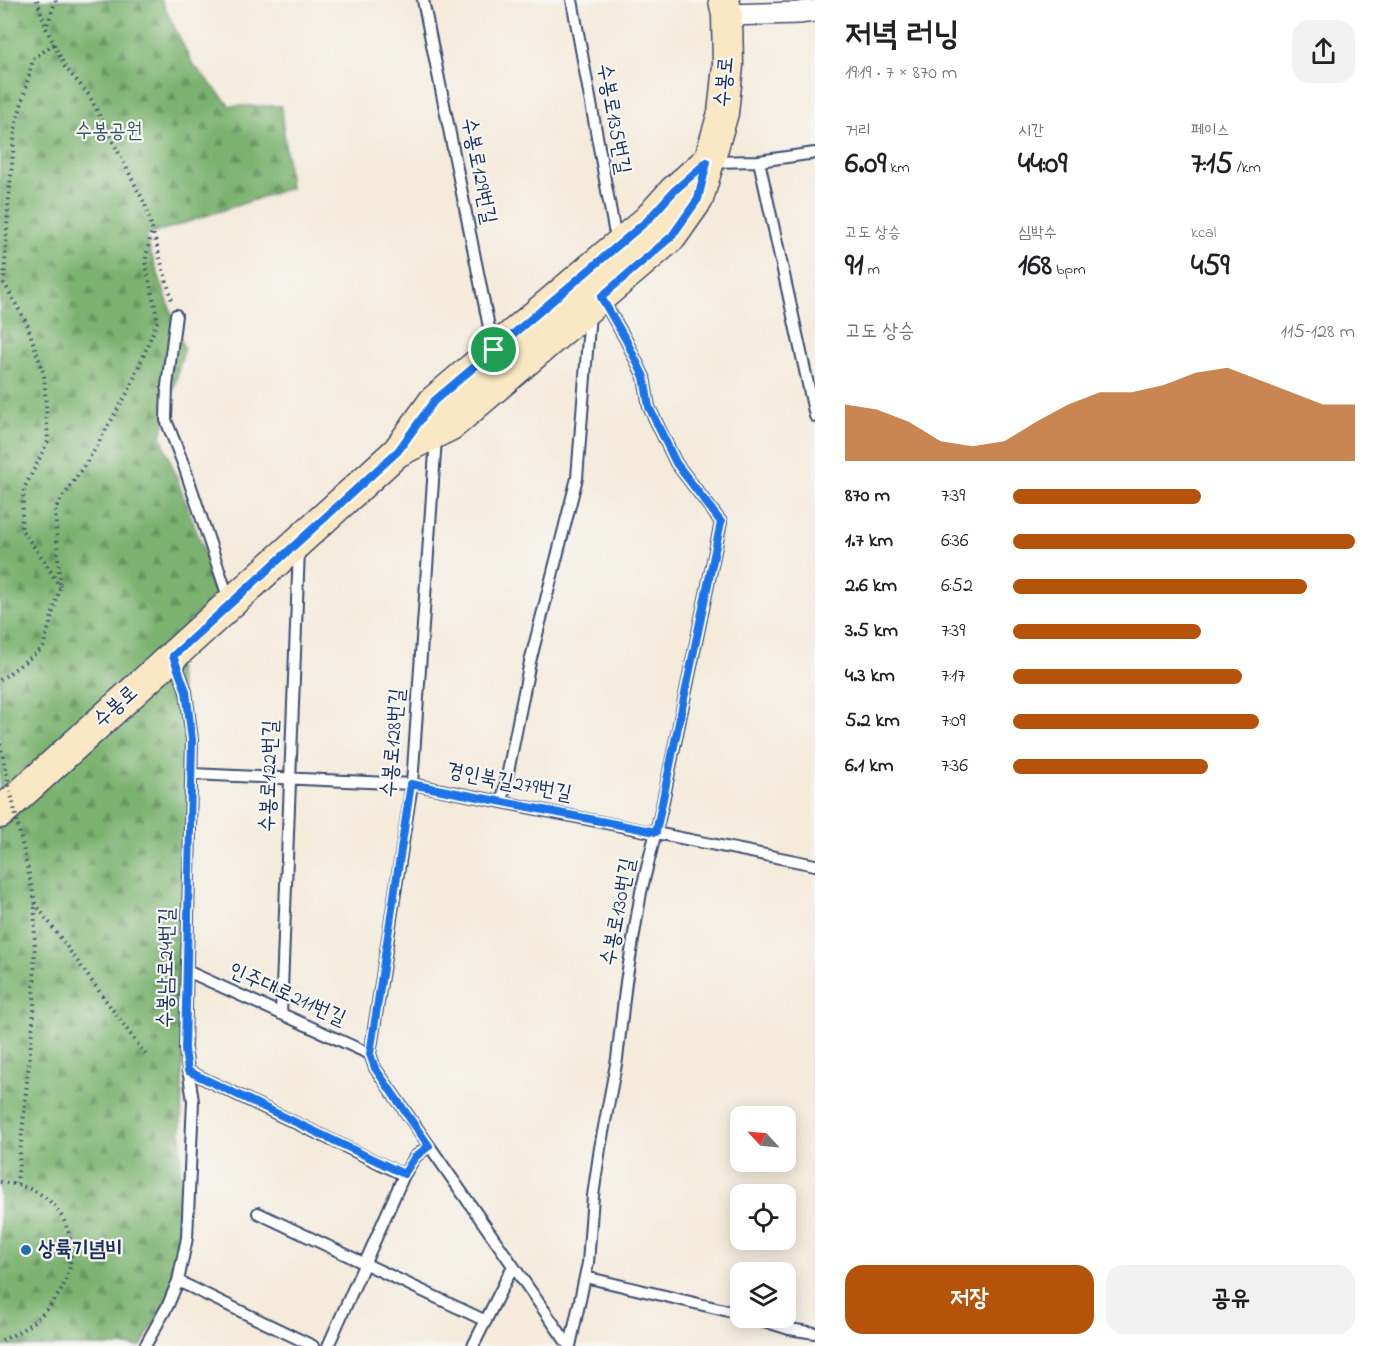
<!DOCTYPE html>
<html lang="ko">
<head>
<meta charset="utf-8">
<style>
  :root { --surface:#fff; --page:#f2f2f2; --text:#202124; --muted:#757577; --accent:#b45309 }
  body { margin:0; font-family:"Indie Flower","Poor Story",sans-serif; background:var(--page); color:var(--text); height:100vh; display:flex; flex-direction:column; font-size:22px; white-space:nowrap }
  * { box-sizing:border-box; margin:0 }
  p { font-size:20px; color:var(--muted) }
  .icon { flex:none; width:33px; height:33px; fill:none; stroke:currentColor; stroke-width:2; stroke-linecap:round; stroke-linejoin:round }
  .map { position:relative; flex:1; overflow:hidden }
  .sheet { display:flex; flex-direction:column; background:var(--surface); width:570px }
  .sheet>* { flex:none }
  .needle { width:39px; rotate:296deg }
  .tools { position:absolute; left:730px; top:1106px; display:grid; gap:12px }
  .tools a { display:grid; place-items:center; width:66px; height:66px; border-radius:12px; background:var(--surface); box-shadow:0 3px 15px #0003; font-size:30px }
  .pin { position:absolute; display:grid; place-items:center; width:51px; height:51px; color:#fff; margin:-26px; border:3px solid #fff; border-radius:50%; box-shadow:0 2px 6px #0007 }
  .round { display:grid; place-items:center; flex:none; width:63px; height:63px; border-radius:18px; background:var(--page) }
  .head { display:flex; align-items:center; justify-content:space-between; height:102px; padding:0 30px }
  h1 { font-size:33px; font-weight:800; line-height:45px }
  .stats { display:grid; grid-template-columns:repeat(3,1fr); gap:9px; height:102px; padding:6px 30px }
  .stats div { display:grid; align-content:center }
  .stats b { font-size:30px; font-weight:800 }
  .stats small { font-size:16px; font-weight:400 }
  .stats p { font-size:16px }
  .chart { height:168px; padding:12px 30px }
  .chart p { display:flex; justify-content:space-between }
  .chart svg { width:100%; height:108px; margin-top:6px; fill:var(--accent); opacity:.7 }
  .primary-button { display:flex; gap:12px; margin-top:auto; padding:12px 30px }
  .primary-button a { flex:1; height:69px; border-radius:18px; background:var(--accent); color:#fff; font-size:24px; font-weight:800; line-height:69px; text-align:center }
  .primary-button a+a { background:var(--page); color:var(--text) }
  ul { padding:0 30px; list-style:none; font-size:20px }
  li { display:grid; grid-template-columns:96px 72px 1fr; align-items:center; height:45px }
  li i { height:15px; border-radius:8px; background:var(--accent) }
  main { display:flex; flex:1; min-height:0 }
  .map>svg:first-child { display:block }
  .forest { fill:url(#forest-firs); stroke:#4c7066; stroke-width:1.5 }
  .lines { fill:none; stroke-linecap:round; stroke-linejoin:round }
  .lane-casing { stroke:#3c4b71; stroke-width:14 }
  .street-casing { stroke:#3c4b71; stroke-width:24 }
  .secondary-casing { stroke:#3c4b71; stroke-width:33 }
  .path { stroke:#3c4b71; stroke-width:4; stroke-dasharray:1.5 4.5; stroke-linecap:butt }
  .lane { stroke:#fff; stroke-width:10 }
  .street { stroke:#fff; stroke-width:21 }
  .secondary { stroke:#fae7c3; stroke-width:30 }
  .path-bridge { stroke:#3c4b71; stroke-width:4; stroke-dasharray:1.5 4.5; stroke-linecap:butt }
  .route-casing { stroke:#fff; stroke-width:12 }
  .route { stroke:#1a73e8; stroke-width:8 }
  .poi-dot { fill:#1f6fb2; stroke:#f6f6f2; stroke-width:2 }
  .labels { text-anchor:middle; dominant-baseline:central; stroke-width:4.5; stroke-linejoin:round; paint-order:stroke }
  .street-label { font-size:21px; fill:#1b2f5e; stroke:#f6f6f2 }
  .park-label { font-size:21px; fill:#3b5767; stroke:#f6f6f2 }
  .poi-label { font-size:21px; font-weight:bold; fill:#1b2f5e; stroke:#f6f6f2; text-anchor:start }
</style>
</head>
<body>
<main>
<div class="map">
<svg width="815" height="1346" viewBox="0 0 815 1346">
  <defs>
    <pattern id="forest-firs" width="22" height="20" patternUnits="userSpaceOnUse" patternTransform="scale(1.5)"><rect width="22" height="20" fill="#7cb26f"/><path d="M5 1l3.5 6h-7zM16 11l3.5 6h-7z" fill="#65915e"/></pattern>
  </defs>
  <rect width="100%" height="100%" fill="#f6f6f2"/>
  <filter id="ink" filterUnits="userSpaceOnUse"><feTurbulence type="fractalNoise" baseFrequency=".0167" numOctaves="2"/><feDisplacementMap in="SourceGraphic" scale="12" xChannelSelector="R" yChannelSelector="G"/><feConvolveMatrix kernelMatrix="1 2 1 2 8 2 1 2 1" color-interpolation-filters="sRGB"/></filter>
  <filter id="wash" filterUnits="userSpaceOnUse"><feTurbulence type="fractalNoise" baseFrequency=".008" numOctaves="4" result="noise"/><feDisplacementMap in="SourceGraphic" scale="24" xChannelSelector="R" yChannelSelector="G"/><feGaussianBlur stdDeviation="1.35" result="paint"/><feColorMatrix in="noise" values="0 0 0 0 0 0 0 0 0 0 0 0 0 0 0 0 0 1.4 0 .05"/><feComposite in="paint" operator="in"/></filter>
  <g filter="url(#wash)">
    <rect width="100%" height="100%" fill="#f4ebdb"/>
    <path class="forest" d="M0 0H161L192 63 230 106H281L290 188 145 236 184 349 161 436 219 591 173 639 189 746 178 1281 141 1346H0Z"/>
  </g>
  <g filter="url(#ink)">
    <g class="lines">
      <defs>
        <path id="lane" d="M423 0 493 347
          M572 0 614 229 619 241
          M759 161 815 416
          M711 162 759 161 815 153
          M176 315 167 386 166 420 184 466 225 588 231 599
          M192 774 412 784 815 865
          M502 802 530 662 577 478 590 313
          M187 971 370 1054 375 1068 569 1346
          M281 1014 299 549
          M370 1054 412 784 436 438
          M188 1071 404 1175
          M258 1213 486 1321
          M585 1277 741 1314
          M178 1281 313 1346
          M751 1317 789 1329 815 1333
          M145 1346 168 1305 178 1281 187 1238 193 1101 185 1049 192 740 186 691 175 660
          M328 1346 404 1175 415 1157 429 1146
          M473 1346 511 1270 514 1267
          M570 1346 588 1263 593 1196 600 1148 617 1059 626 982 641 892 661 811 721 522 676 463 649 407 644 377 626 340 603 300"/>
        <path id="street" d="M727 15 798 13 815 11"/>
        <path id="secondary" d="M401 450 451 425 672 236 698 199 723 113 728 66 727 15 724 0
          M0 813 398 451 434 401 648 220 674 191 707 162"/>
      </defs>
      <use href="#lane" class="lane-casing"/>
      <use href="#street" class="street-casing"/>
      <use href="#secondary" class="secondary-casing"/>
      <path class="path" d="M37 0 46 27
        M56 0 46 28 65 67 89 95 145 204 172 301
        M54 44 33 59 15 130 8 210 4 283 27 324 44 375 48 441 24 489 21 529 45 562 60 587
        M0 680 43 648 60 587 55 509 92 454 130 388 158 320 145 261 152 230
        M35 903 147 1057
        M0 1182C17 1184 34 1188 47 1199 74 1221 78 1263 60 1292 46 1315 24 1331 0 1341
        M17 1184 34 1011 35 902"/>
      <use href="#lane" class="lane"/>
      <use href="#street" class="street"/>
      <use href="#secondary" class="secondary"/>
      <path class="path-bridge" d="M0 744 35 902"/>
    </g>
  </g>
  <g class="lines" filter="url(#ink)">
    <defs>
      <path id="route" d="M707 162 698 199 672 236 601 297 626 340 644 377 649 407 676 463 721 522 656 832 411 784 370 1054 375 1068 429 1146 415 1157 404 1174 188 1071 185 1050 192 740 186 691 173 656 398 451 434 401 648 220 674 191Z"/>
    </defs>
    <use href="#route" class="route-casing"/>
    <use href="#route" class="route"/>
  </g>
  <circle class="poi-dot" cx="26" cy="1250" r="6"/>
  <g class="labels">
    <g class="street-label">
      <text transform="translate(725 82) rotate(-85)">수봉로</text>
      <text transform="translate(613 119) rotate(80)">수봉로135번길</text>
      <text transform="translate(478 171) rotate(79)">수봉로129번길</text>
      <text transform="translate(116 707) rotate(-42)">수봉로</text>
      <text transform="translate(394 743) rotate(-85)">수봉로128번길</text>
      <text transform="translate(270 776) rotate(-88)">수봉로122번길</text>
      <text transform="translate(509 783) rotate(11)">경인북길279번길</text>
      <text transform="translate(619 912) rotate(-79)">수봉로130번길</text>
      <text transform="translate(167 968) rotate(-89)">수봉남로24번길</text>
      <text transform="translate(287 995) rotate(24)">인주대로211번길</text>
    </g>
    <g class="park-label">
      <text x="109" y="132">수봉공원</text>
    </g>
    <g class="poi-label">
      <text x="38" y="1250">상륙기념비</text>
    </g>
  </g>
</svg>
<div class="tools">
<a><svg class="needle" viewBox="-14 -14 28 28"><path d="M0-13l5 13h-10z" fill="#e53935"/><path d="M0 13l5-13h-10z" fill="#757577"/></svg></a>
<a><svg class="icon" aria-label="locate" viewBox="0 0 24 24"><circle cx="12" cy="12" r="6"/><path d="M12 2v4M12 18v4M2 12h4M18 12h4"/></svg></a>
<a><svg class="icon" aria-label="layers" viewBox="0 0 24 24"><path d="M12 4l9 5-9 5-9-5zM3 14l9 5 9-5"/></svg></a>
</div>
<div class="pin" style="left:494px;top:350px;background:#1e9e55"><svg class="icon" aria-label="arrive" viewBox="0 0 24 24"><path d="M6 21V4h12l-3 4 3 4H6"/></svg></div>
</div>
<section class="sheet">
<div class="head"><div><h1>저녁 러닝</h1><p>19:19 · 7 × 870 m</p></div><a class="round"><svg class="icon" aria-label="share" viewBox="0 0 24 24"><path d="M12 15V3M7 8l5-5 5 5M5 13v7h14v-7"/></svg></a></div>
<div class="stats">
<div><p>거리</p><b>6.09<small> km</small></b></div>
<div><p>시간</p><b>44:09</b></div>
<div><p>페이스</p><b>7:15<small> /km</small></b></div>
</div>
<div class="stats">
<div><p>고도 상승</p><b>91<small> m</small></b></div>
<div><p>심박수</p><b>168<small> bpm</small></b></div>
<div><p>kcal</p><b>459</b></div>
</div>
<div class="chart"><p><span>고도 상승</span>115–128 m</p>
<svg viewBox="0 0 160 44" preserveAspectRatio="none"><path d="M0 44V21L10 23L20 28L30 36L40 38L50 36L60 28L70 21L80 16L90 16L100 13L110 8L120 6L130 11L140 16L150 21L160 21V44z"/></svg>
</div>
<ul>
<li><b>870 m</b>7:39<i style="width:55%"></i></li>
<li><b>1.7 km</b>6:36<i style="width:100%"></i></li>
<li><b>2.6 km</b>6:52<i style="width:86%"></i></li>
<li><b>3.5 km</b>7:39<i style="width:55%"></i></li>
<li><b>4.3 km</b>7:17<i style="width:67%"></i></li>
<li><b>5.2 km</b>7:09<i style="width:72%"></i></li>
<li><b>6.1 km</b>7:36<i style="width:57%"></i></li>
</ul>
<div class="primary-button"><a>저장</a><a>공유</a></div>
</section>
</main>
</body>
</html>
